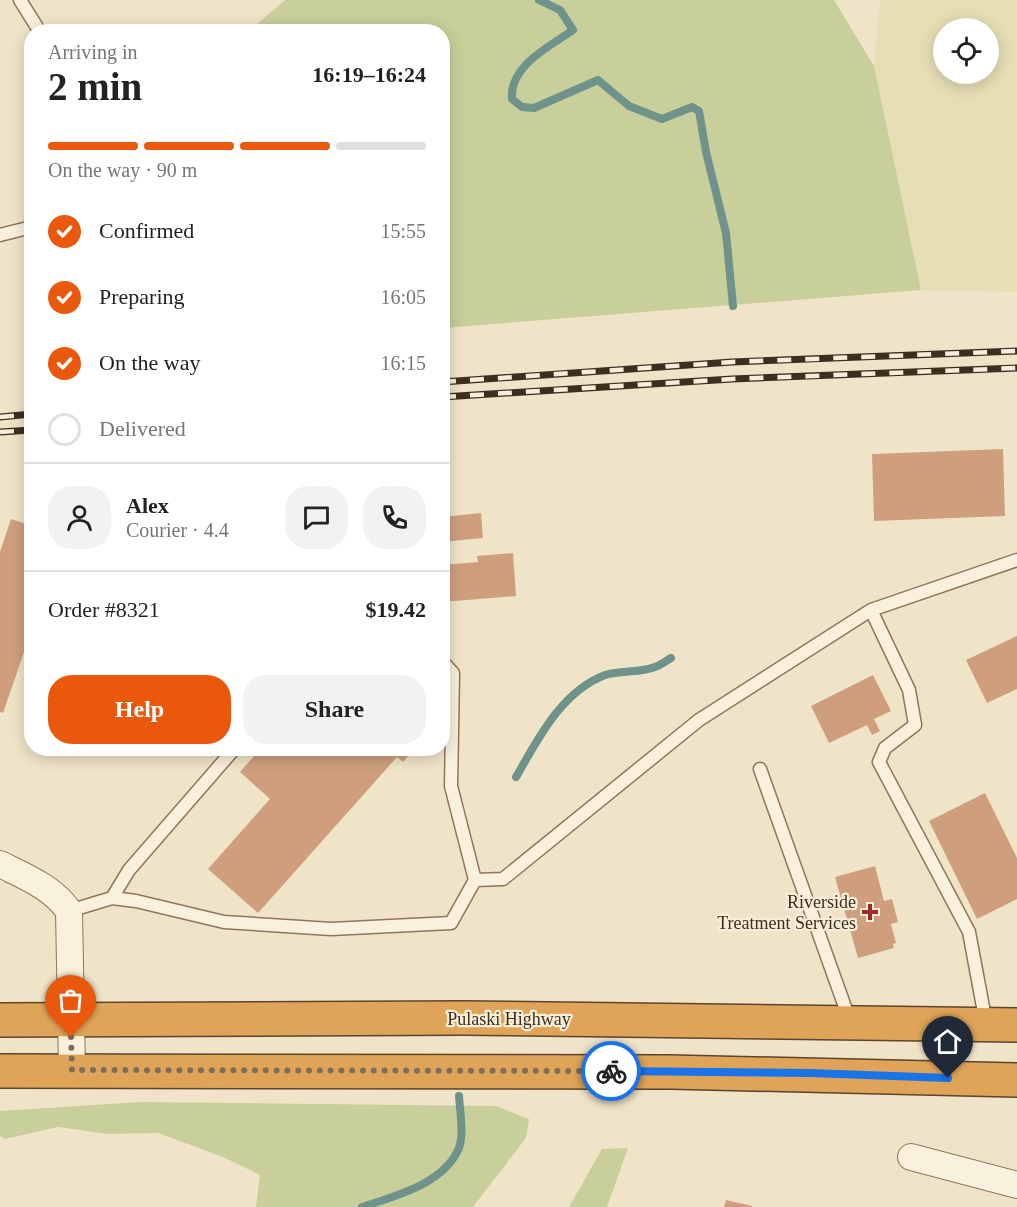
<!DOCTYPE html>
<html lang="en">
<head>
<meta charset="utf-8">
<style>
	body { margin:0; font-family:"Times New Roman",serif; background:#f2f2f2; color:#222; height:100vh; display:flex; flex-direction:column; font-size:22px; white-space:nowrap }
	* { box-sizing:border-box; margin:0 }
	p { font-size:20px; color:#767676 }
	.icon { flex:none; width:33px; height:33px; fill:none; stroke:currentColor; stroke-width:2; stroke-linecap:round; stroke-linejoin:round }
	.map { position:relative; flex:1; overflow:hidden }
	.side { position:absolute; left:24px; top:24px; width:426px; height:732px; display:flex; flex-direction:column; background:#fff; border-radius:24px; box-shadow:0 3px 15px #0003 }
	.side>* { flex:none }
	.fabs { position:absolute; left:933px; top:18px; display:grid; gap:12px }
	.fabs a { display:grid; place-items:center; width:66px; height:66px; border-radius:50%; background:#fff; box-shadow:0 3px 15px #0003; font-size:30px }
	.pin { position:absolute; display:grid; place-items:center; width:51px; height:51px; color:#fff; margin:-62px -26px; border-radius:50% 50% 50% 0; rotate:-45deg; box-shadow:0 0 6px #0007 }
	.pin .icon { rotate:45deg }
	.courier { position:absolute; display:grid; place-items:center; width:60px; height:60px; margin:-30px; border:4px solid #1a73e8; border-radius:50%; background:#fff; color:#222; box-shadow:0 2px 8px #0007 }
	.head em { font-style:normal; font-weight:800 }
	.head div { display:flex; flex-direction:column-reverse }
	.head { display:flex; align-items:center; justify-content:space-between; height:102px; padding:0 24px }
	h1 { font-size:39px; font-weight:800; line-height:45px }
	.bar { display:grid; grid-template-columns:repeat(4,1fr); gap:9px 6px; align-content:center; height:72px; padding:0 24px }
	.bar i { height:8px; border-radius:4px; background:#e0e0e0 }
	.bar .active { background:#ea580c }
	.bar p { grid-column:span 4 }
	.line { display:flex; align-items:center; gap:15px; padding:0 24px; border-top:2px solid #e0e0e0 }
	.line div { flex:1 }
	.round { display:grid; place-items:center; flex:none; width:63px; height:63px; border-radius:24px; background:#f2f2f2 }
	ol { padding:0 24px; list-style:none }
	li { display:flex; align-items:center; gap:18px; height:66px }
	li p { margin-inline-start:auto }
	li .icon { padding:6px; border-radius:50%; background:#ea580c; color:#fff; stroke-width:4 }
	li:last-child { color:#767676 }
	li i { width:33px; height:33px; border:3px solid #e0e0e0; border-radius:50% }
	.button { display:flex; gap:12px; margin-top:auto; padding:12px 24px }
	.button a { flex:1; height:69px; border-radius:24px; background:#ea580c; color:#fff; font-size:24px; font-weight:800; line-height:69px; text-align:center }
	.button a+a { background:#f2f2f2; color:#222 }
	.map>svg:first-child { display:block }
	.farmland { fill:#e6deb5; fill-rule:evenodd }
	.green { fill:#c9cf9b }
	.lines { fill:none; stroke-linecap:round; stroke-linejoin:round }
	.stream { stroke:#6f938a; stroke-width:8 }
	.building { fill:#cf9f7d }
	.lane-casing { stroke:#8d765c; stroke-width:15 }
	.street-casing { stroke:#8d765c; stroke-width:28 }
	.highway-casing { stroke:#5b4430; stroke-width:36 }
	.lane { stroke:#faf1dc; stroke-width:12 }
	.street { stroke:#faf1dc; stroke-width:26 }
	.highway { stroke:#e0a458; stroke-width:33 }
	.rail-casing { stroke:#3d2e20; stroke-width:7 }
	.rail { stroke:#f7eed8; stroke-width:4.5; stroke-dasharray:14; stroke-linecap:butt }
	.done { stroke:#7c6e5b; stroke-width:6; stroke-dasharray:0 10.8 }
	.route { stroke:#1a73e8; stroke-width:8 }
	.poi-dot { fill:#9e2a2b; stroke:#f7eed8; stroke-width:2 }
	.labels { text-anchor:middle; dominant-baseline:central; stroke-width:4.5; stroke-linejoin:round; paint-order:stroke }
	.poi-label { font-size:18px; fill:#3d2e20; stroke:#f7eed8; text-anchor:end }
	.street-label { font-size:18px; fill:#3d2e20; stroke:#f7eed8 }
</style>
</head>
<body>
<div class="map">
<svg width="1017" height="1207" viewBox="0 0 1017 1207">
	<rect width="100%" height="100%" fill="#f0e4c8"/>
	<!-- farmland -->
	<path class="farmland" d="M880,0H1017V292L921,290L874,66ZM944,28H988V74H944Z"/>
	<!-- green -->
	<path class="green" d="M285,0H834L874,66L921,290L443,328L442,32L249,31Z
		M141,1102L496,1106L529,1119L526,1138L473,1207H256L260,1175L223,1157L158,1133L108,1134L58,1127L5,1139L0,1136V1111Z
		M628,1148L607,1207H569L602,1149Z"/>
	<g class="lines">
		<!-- stream -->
		<path class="stream" d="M539,0L560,10L573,30C549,47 509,66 512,99L522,107L534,108L598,80L629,106L662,119L692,107L699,111L706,152L726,233L733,306
			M516,777C538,739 561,692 605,675C621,670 640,673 655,667C661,665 666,661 671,658
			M362,1207C395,1196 444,1184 459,1148C464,1133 460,1112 459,1096"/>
	</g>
	<!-- building -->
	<path class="building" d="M1003,449L1005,516L874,521L872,454Z
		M481,513L483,538L442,542V517Z
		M11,519L32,526V629L3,713L0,712V552Z
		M513,553L516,596L442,602V565L478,562L477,556Z
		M1017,636V689L987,703L966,660Z
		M873,675L891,711L874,719L880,731L872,735L867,725L829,743L811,706Z
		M261,748H415L403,762L397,757L258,913L208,869L270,799L240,772Z
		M985,793L1017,858V899L977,919L929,821Z
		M875,866L884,901L892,899L898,922L891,924L896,943L893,944L894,948L858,958L835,877Z
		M726,1200L752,1206V1207H724Z"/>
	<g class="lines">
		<!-- lane casing -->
		<g class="lane-casing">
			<path id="lane" d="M20,0L40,32
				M0,235L32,227
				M871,610L1017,560
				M760,769L850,1021
				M475,880L503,879L699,720L871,610L909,690L915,725L885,748L879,762L969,932L986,1023
				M112,898L129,870L235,748
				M69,911L112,898L136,901L224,922L331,929L451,923L475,880L451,786L453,673L442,661"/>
		</g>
		<!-- street casing -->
		<g class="street-casing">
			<path id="street" d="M0,864C26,877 52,887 69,911L72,1070
				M911,1157L1017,1185"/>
		</g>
		<!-- highway casing -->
		<g class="highway-casing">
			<path id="highway" d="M0,1020L462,1018L1017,1025
				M0,1071L670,1072L1017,1080"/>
		</g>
		<!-- lane -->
		<use href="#lane" class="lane"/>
		<!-- street -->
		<use href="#street" class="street"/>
		<!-- highway -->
		<use href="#highway" class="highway"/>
		<!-- rail casing -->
		<g class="rail-casing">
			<path id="rail" d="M442,382L732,362L1017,351
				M442,397L732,379L1017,368
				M0,417L32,414
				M0,432L32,430"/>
		</g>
		<!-- rail -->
		<use href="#rail" class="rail"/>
	</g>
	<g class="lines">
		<!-- done -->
		<path class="done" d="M71,1037L72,1070L611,1071"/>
		<!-- route -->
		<path class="route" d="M611,1071L810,1073L948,1078"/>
	</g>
	<!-- markers -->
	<path class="poi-dot" d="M867 903h6v6h6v6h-6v6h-6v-6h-6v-6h6z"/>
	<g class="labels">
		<!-- poi labels -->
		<g class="poi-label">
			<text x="856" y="902">Riverside<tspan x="856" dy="21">Treatment Services</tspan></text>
		</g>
		<!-- street labels -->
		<g class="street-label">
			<text x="509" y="1019">Pulaski Highway</text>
		</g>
	</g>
</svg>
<div class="fabs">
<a><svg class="icon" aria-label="locate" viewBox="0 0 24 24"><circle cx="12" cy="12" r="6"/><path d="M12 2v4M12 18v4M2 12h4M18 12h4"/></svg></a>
</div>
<div class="pin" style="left:71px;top:1037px;background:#ea580c"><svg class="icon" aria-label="bag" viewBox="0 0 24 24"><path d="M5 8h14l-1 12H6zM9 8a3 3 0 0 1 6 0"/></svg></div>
<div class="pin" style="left:948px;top:1078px;background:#1f2937"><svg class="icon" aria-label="home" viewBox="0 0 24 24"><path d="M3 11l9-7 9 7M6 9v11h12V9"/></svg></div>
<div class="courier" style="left:611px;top:1071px"><svg class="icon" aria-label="bike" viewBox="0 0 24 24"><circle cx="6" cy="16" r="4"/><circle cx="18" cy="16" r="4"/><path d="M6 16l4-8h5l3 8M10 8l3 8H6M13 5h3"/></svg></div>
<section class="side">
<div class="head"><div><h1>2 min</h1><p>Arriving in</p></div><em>16:19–16:24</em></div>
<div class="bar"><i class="active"></i><i class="active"></i><i class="active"></i><i></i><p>On the way · 90 m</p></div>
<ol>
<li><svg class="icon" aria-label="check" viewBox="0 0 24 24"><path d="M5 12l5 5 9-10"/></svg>Confirmed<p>15:55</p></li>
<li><svg class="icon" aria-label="check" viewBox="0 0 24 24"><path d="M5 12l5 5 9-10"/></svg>Preparing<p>16:05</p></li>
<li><svg class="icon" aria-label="check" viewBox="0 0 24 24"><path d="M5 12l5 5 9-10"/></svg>On the way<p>16:15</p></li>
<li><i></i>Delivered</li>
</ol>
<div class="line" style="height:108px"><a class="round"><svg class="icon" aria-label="person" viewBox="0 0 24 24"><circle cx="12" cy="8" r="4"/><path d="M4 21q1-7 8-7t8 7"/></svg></a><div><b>Alex</b><p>Courier · 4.4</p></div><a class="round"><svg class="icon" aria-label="chat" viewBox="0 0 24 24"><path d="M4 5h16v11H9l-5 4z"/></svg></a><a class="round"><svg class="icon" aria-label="phone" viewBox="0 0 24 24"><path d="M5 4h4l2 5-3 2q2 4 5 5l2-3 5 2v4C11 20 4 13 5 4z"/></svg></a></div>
<div class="line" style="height:78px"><div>Order #8321</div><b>$19.42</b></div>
<div class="button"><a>Help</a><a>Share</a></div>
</section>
</div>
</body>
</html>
